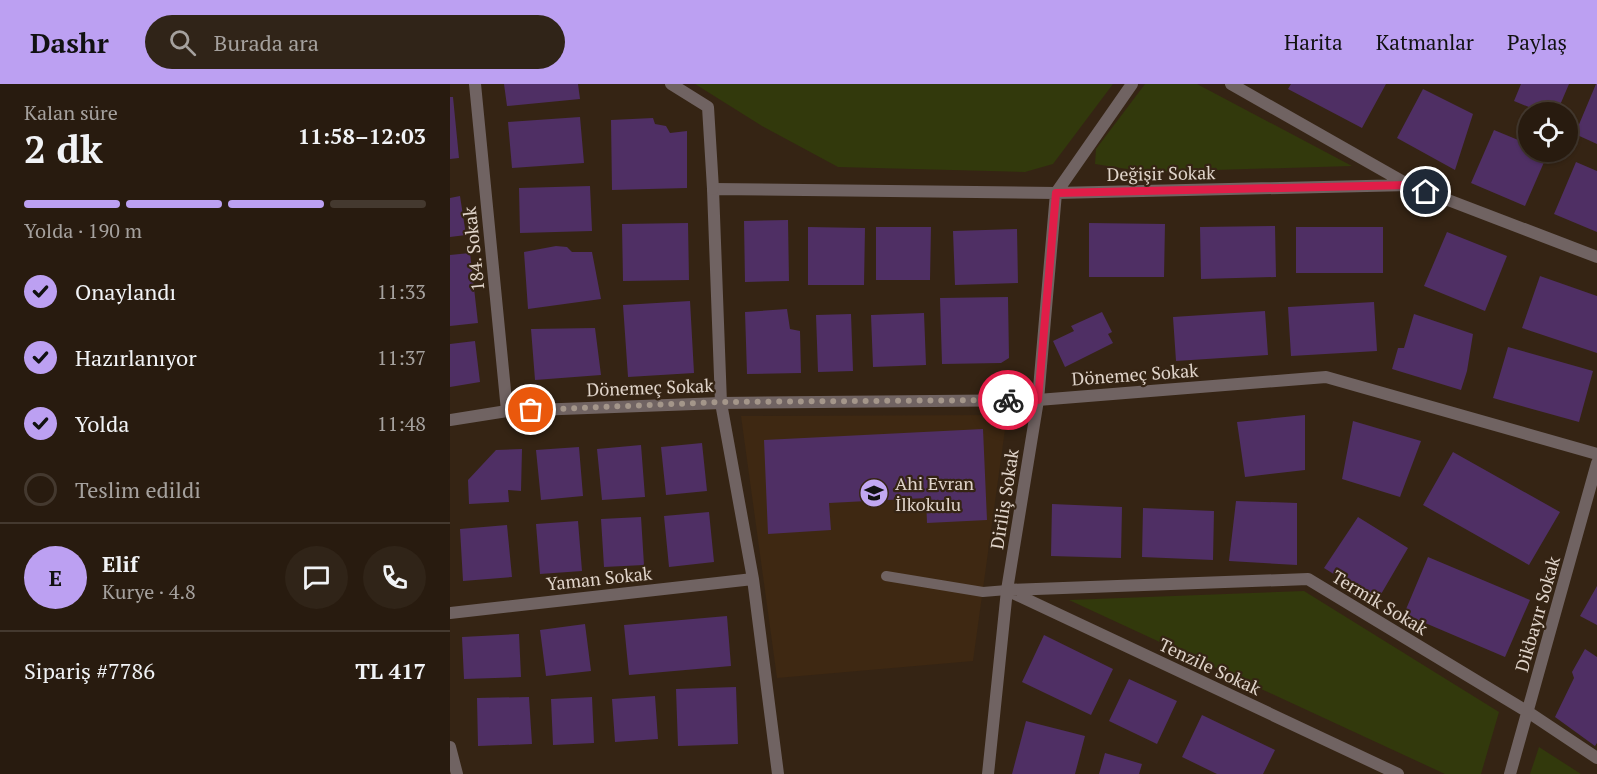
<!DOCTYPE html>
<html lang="tr">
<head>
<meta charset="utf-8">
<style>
	body { margin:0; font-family:"PT Serif",serif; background:#302418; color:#f1f3f6; height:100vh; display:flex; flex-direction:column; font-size:22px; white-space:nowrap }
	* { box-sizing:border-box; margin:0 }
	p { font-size:20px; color:#a5a19e }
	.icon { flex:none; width:33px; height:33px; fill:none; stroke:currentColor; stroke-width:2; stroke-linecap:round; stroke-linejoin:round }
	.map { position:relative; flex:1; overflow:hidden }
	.details { display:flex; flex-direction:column; background:#281b0f; width:450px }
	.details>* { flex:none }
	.controls { position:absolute; left:1068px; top:18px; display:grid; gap:12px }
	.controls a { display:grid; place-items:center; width:60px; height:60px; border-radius:50%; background:#281b0f; box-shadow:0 2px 4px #0004,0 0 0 2px #44392f; font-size:30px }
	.pin { position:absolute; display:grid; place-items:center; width:51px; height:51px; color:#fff; margin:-26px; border:3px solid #fff; border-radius:50%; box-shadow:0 2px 6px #0007 }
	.courier { position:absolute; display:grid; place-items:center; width:60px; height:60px; margin:-30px; border:4px solid #e11d48; border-radius:50%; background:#fff; color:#222; box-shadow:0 2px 8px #0007 }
	.overview em { font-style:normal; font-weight:600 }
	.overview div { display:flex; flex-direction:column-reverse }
	.overview { display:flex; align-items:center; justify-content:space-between; height:102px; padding:0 24px }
	h1 { font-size:39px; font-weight:600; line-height:45px }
	.bar { display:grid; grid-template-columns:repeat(4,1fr); gap:9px 6px; align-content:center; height:72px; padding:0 24px }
	.bar i { height:8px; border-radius:4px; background:#44392f }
	.bar .on { background:#bca0f2 }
	.bar p { grid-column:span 4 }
	.line { display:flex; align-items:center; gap:15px; padding:0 24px; border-top:2px solid #44392f }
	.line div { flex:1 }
	.round { display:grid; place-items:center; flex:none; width:63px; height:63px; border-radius:32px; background:#302418 }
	ol { padding:0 24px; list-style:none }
	li { display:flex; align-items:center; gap:18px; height:66px }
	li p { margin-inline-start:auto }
	li .icon { padding:6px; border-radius:50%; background:#bca0f2; color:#111; stroke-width:4 }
	li:last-child { color:#a5a19e }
	li i { width:33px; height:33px; border:3px solid #44392f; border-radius:50% }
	header { display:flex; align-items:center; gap:36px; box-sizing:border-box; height:84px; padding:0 30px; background:#bca0f2; color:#111 }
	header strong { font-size:28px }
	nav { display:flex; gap:33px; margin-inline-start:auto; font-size:21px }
	.search { width:420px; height:54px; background:#302418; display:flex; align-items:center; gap:15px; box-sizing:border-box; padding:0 21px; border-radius:33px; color:#a5a19e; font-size:22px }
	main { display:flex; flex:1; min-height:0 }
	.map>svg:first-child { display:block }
	.built { fill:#3e2812 }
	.green { fill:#32390c }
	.building { fill:#4f2f64 }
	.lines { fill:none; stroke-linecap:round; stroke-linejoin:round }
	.service { stroke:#706362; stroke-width:10 }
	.minor { stroke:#706362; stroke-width:12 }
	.tertiary { stroke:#706362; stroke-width:12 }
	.done { stroke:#a4968a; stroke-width:6; stroke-dasharray:0 10.8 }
	.route { stroke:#e11d48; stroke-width:8 }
	.labels { text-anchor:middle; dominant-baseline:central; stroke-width:4.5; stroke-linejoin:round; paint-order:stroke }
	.street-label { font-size:18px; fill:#e0d4ca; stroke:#352414 }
	.poi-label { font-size:18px; fill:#e0d4ca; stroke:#352414; text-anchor:start }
</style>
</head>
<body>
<header>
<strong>Dashr</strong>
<div class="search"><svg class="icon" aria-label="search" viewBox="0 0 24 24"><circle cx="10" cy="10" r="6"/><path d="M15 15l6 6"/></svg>Burada ara</div>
<nav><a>Harita</a><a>Katmanlar</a><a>Paylaş</a></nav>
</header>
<main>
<section class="details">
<div class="overview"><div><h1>2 dk</h1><p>Kalan süre</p></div><em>11:58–12:03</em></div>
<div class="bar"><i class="on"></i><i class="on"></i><i class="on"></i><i></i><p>Yolda · 190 m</p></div>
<ol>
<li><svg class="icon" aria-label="check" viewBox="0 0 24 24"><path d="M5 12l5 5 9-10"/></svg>Onaylandı<p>11:33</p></li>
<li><svg class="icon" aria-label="check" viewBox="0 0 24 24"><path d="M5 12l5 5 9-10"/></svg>Hazırlanıyor<p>11:37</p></li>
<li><svg class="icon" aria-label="check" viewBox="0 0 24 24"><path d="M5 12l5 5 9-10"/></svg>Yolda<p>11:48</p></li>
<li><i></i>Teslim edildi</li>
</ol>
<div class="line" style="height:108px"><b class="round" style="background:#bca0f2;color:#111">E</b><div><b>Elif</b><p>Kurye · 4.8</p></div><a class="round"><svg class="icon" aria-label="chat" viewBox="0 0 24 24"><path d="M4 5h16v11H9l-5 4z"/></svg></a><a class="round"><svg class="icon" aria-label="phone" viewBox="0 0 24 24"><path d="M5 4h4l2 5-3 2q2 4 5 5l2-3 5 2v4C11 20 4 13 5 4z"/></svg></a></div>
<div class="line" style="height:78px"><div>Sipariş #7786</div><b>TL 417</b></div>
</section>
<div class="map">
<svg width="1147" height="690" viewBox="0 0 1147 690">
	<rect width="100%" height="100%" fill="#352414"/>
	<!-- built -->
	<path class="built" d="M557,331L523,577L327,594L291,332Z"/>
	<!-- green -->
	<path class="green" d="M245,0H663L603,80L575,88L388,83L312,42Z
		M695,0H747L902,82L696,88L645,80L646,65Z
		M854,507L1049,628L1031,690H995L619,516Z
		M1089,663L1131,690H1080Z"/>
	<!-- building -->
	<path class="building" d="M54,0H128L130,15L57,22Z
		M841,0H936L912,44L838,5Z
		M1071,0H1119L1107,28H1091L1064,17Z
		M1146,0H1147V60L1125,50Z
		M973,5L1023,30L1005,86L947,54Z
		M0,13H3L9,74L0,75Z
		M130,33L134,79L62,84L58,38Z
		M203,34L205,40L216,42L220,49L237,47V104L162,106L161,36Z
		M1044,46L1078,60V68L1098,69L1075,122L1021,99Z
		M1126,78L1147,87V148L1104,130Z
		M140,102L142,147L70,149L69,104Z
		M10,112L16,151L0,153V114Z
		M338,136L339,197L295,198L294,137Z
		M238,139L239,196L173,197L172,140Z
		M639,139L715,140L714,193H639Z
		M825,142L826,193L751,195L750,143Z
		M358,143L415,144L414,201H358Z
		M426,143H481L480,196H426Z
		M846,143H933V189H846Z
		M567,145L568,199L505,201L503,147Z
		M997,148L1057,172L1035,227L974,202Z
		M106,162L117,163L122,168H142L151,215L78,225L74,168Z
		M20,169L28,239L0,242V171Z
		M1090,192L1147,212V269L1072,244Z
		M558,213L559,274L551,279L492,280L490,214Z
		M240,217L244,289L178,293L173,221Z
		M924,218L927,267L841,272L838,223Z
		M337,225L340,245L350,247L351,289L297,290L295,228Z
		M815,227L818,271L726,277L723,233Z
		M652,228L662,248L658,250L663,259L615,283L603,257L624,247L621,242Z
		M474,229L476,281L423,283L421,231Z
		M401,230L403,287L368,288L366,231Z
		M964,230L1023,250L1017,287L1011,306L942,285L948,264H954Z
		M145,244L151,291L85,296L81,245Z
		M25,257L30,298L0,303V260Z
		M1058,263L1143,287L1129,338L1043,314Z
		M855,331V386L795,393L787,338Z
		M903,337L971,357L950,413L892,395Z
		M533,345L537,436L477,439L476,414L379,419L381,446L318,450L314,356Z
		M252,359L257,407L216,411L211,363Z
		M191,361L195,413L152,416L147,365Z
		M129,363L133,412L91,416L86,366Z
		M72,365L71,407L58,406L59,418L19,420L18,396L46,366Z
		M1003,368L1110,428L1079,481L973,421Z
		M786,417L847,419V481L779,477Z
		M602,420L672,423L671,474L601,472Z
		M693,424L764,427L763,476L692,473Z
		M259,428L264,478L219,483L214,432Z
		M191,433L194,481L154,483L151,435Z
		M908,433L958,464L927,517L874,484Z
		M128,437L132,487L90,490L86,440Z
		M57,441L62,493L13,497L10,445Z
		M978,473L1080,516L1055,573L954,530Z
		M1147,502V541L1130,532Z
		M277,532L281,582L179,591L174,541Z
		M135,540L141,587L96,592L90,546Z
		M69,550L71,593L14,595L12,553Z
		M594,551L663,585L641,631L572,598Z
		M1135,565L1147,573V659L1145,662L1105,633L1124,594L1122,588Z
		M679,595L727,617L707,660L659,637Z
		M286,603L288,660L228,662L226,605Z
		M205,612L208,655L165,658L162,615Z
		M79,613L82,660L28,662L27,614Z
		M142,613L144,659L103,661L101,615Z
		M752,631L825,666L813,690H767L732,673Z
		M576,637L635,652L625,690H562Z
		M655,669L692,680L689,690H649Z"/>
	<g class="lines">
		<!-- service -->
		<path class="service" d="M436,492L533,508L557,506"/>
		<!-- minor -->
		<path class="minor" d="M25,0L57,327
			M781,0L957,100
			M557,506L858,495L1078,628L1147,674
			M561,508L948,690
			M0,529L303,495
			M0,663L7,690
			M328,690L303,495L271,319L263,105L606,109L959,101L1147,173
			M538,690L557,506L588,316L606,109L682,0
			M1060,690L1147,379"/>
		<!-- tertiary -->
		<path class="tertiary" d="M221,0L258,23L263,105
			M0,336L57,327L271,319L588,316L876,293L1147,370"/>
	</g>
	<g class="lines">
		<!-- done -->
		<path class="done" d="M81,326L271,318L558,316"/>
		<!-- route -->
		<path class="route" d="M558,316H588L606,109L959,101L976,108"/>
	</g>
	<!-- icons -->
	<defs>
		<g id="school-disc" transform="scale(1.5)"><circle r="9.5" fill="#c2a8f2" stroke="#352414"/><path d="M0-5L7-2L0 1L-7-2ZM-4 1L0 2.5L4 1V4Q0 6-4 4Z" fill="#111"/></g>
	</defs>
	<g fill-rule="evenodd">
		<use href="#school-disc" x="424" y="409"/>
	</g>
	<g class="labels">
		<!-- street labels -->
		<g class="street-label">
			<text transform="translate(711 89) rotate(-1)">Değişir Sokak</text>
			<text transform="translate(23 165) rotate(-96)">184. Sokak</text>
			<text transform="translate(685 290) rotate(-4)">Dönemeç Sokak</text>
			<text transform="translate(200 303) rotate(-2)">Dönemeç Sokak</text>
			<text transform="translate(554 415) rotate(-81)">Diriliş Sokak</text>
			<text transform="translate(149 494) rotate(-6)">Yaman Sokak</text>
			<text transform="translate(930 518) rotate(31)">Termik Sokak</text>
			<text transform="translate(1087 530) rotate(-74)">Dikbayır Sokak</text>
			<text transform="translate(760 582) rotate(25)">Tenzile Sokak</text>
		</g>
		<!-- poi labels -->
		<g class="poi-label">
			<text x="445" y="399">Ahi Evran<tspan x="445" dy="21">İlkokulu</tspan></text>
		</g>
	</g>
</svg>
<div class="controls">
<a><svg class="icon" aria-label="locate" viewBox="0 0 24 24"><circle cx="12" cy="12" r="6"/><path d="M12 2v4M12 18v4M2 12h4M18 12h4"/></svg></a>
</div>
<div class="pin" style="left:81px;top:326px;background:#ea580c"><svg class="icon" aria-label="bag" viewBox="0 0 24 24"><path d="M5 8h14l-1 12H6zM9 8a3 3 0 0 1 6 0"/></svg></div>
<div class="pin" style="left:976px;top:108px;background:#1f2937"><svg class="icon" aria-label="home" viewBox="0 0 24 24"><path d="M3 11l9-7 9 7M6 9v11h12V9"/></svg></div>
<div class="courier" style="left:558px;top:316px"><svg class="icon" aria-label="bike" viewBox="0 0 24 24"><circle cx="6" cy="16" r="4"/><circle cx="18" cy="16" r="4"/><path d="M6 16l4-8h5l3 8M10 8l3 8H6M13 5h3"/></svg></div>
</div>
</main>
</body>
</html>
